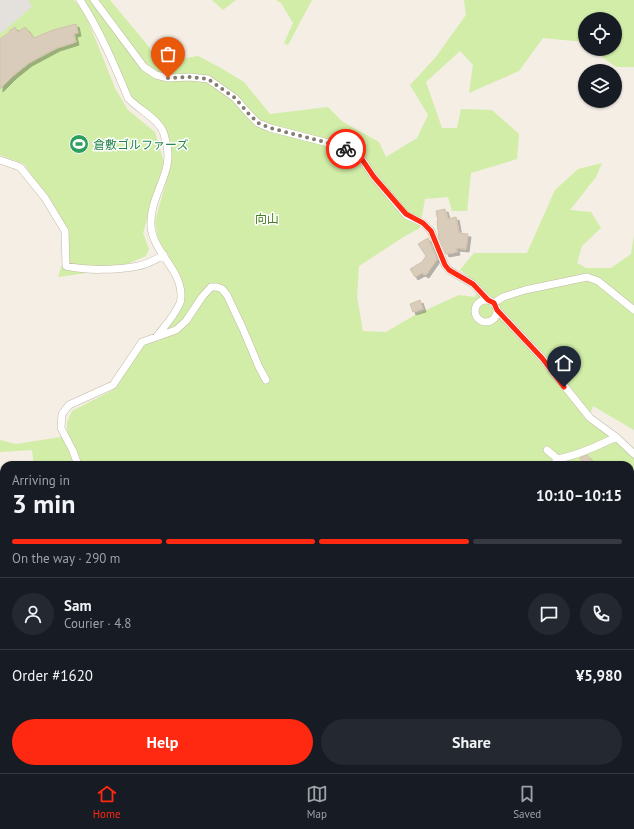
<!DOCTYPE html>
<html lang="en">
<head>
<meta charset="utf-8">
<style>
	body { margin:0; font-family:"PT Sans","Noto Sans JP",sans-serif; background:#242831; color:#f1f3f6; height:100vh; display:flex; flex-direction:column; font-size:15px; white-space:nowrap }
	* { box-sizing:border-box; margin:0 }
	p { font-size:13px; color:#9ea1a6 }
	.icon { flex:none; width:22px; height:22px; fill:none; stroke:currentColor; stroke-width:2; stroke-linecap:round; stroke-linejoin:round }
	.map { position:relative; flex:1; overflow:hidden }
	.details { position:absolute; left:0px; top:461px; width:634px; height:312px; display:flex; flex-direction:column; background:#171b24; border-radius:12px 12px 0 0; box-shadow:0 1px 3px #0004 }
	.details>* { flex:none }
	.buttons { position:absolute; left:578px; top:12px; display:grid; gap:8px }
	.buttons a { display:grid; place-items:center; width:44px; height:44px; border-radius:50%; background:#171b24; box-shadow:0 1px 3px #0004; font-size:20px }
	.pin { position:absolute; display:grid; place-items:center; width:34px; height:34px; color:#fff; margin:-41px -17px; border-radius:50% 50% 50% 0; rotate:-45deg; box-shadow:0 0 4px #0007 }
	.pin .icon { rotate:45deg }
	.courier { position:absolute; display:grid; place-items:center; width:40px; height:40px; margin:-20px; border:3px solid #ff2810; border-radius:50%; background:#fff; color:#222; box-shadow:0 1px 5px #0007 }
	.head em { font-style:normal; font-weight:700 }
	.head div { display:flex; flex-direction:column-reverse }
	.head { display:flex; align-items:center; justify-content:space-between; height:68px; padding:0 12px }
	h1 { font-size:26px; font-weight:700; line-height:30px }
	.bar { display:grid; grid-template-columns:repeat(4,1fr); gap:6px 4px; align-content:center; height:48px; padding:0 12px }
	.bar i { height:5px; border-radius:3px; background:#363941 }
	.bar .on { background:#ff2810 }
	.bar p { grid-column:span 4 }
	.line { display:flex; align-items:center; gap:10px; padding:0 12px; border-top:1px solid #363941 }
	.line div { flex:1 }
	.round { display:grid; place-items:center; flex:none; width:42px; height:42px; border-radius:21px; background:#242831 }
	.primary-button { display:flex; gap:8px; margin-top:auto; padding:8px 12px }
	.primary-button a { flex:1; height:46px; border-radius:24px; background:#ff2810; color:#fff; font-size:16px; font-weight:700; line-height:46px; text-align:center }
	.primary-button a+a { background:#242831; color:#f1f3f6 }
	.tab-bar { display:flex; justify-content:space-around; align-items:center; height:56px; border-top:1px solid #363941; background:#171b24; font-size:11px; color:#9ea1a6 }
	.tab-bar a { display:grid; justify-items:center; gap:2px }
	.tab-bar .on { color:#ff2810 }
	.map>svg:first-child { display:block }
	.green { fill:#d1eda7 }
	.parking { fill:#e4e1dd }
	.building { fill:#daccbb; stroke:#d2c1aa; filter:url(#shadow) }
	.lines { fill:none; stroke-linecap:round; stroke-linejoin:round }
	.street-casing { stroke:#c3b9a8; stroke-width:8 }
	.street { stroke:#fff; stroke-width:7 }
	.done { stroke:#847c71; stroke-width:4; stroke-dasharray:0 7.2 }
	.route { stroke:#ff2810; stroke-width:5 }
	.labels { text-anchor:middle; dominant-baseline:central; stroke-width:3; stroke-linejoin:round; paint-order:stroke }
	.leisure-label { font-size:12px; fill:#27864d; stroke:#fff; text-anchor:start }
	.park-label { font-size:12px; fill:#487f20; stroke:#fff }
</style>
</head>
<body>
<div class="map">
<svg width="634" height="773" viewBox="0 0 634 773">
	<defs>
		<filter id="shadow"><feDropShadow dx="3" dy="3" stdDeviation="0" flood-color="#0004"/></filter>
	</defs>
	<rect width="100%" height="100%" fill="#f4eee4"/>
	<!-- green -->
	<path class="green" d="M0,0H74L85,13L115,88L128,110L155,132L164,162L143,233L149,249L146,256L115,269L58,277L68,246V231L24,164L0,155Z
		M82,0H110L149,47L156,63L198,56L221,68L244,82L270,114L328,107L343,122L379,142L386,157L417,138L428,115L410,85L435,58L466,15L464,0H634V67H616L602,57L603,49H615V19H585V42L543,38L519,71L469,93L473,65L460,51L426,82L442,128H457L461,109L492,110L519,134L517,159L471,173L467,211H452L448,197L425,199L420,228L405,236L359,266L357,297L363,331L386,332L415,315L459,295L475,297L478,283L460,270L474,253H527L555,190L578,169L602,163L596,177L570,210L591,212L601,228L582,246L577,263L586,268H611L631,254L634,235V430L593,406L590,415L634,448V773H584V769H630V465H100L90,462L68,463L70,465H34L32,450L0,452V440L16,444L67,436V422L72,411L113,390L143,345L160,340L183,290L180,274L163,251L158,238L155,221L169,172L171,156L170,145L167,134L136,104L128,93Z
		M212,0H236L223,10Z
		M276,0H312L288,45L284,43L293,23L281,3Z
		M0,626H4V652L0,651Z
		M4,732V769H49V773H0V735Z
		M272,769H451L450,773H274Z
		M465,769H547L545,773H478Z"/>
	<!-- parking -->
	<path class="parking" d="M0,0H29L32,7L0,34Z"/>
	<!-- building -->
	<path class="building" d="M76,24L78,33L74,34L76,42L57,48L29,63L14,75L0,89V39L10,32L9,31L15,27L18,32L25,27L34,38L53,30Z
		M445,209L448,219L456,217L459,233L468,234L466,249L456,248L457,252L446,254L439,238L437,221H438L436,211Z
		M428,238L437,259L426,275L422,273L415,277L410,269L422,262L426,256L418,244Z
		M420,300L423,309L413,312L410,304Z
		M587,455L595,465H585L580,458Z"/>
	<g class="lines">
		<!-- street casing -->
		<g class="street-casing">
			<path id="street" d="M80,0C100,31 114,64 128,98C137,108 150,114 158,124C162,128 164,133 165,138C177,172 149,193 151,226C153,252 180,268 181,294C181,297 181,301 180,303C175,315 165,326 157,336
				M94,0L144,67L156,75L168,78L190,77L208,79L235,98L248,113L258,123L270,128L340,146L359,155L374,177L406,215L423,223L431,231L445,265L449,270L473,284L488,300
				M0,160L20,167L45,198L65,231L66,266C87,271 117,270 138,266C147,265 156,259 164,255
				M475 311a11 11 0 1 1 22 0a11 11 0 1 1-22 0Z
				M494,303L503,297L525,290L587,277L598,281L634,310
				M497,310L542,358L590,418L616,437L634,454
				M547,450L565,465
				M78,465L73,451L61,428L62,414L69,405L113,385L142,342L176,330L186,321L202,297L211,287H217L222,289L227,295L243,329L259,367L266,380
				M553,465L558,459C578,455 598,446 616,437
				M630,517L633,520L630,524
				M630,536L634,546
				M0,556L4,557
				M630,738H634
				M114,769L115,773
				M269,769L270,773
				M164,773L180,769
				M580,773V769"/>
		</g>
		<!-- street -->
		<use href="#street" class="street"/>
	</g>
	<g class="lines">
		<!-- done -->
		<path class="done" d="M168,78L190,77L208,79L235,98L248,113L258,123L270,128L340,146L346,149"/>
		<!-- route -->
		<path class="route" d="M346,149L359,155L374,177L406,214L423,223L431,231L445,265L449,270L473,284L488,300L494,303L497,310L542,358L564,387"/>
	</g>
	<!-- icons -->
	<defs>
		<g id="stadium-disc" transform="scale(1)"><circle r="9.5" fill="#2e9e5b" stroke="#fff"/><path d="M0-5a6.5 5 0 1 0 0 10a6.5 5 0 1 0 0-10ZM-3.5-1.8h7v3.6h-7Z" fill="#fff"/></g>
	</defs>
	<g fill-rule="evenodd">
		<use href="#stadium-disc" x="79" y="144"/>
	</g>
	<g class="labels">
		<!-- leisure labels -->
		<g class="leisure-label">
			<text x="93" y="144">倉敷ゴルファーズ</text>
		</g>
		<!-- park labels -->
		<g class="park-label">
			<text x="267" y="218">向山</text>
		</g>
	</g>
</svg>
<div class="buttons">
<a><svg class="icon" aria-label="locate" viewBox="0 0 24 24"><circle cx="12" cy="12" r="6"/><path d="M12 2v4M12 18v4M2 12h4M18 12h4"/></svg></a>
<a><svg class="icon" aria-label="layers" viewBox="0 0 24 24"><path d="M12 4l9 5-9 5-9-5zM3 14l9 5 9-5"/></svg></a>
</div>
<div class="pin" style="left:168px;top:78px;background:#ea580c"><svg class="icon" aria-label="bag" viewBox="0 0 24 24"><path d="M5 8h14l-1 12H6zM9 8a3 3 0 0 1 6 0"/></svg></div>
<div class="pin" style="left:564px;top:387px;background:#1f2937"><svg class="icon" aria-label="home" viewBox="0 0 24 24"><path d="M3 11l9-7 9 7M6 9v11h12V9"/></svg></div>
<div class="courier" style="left:346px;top:149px"><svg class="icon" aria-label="bike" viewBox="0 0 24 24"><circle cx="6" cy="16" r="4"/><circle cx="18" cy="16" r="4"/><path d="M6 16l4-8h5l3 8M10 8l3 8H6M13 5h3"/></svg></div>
<section class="details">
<div class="head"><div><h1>3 min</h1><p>Arriving in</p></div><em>10:10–10:15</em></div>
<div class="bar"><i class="on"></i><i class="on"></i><i class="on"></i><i></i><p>On the way · 290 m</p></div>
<div class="line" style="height:72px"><a class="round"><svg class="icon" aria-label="person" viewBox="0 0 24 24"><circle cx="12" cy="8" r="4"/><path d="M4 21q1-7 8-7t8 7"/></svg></a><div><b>Sam</b><p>Courier · 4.8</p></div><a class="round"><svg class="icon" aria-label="chat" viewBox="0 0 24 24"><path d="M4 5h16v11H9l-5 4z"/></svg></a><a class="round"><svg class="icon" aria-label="phone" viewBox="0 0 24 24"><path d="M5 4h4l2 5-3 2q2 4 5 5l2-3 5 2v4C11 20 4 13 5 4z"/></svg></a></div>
<div class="line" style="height:52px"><div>Order #1620</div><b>¥5,980</b></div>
<div class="primary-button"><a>Help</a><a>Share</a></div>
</section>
</div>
<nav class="tab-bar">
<a class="on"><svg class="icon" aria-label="home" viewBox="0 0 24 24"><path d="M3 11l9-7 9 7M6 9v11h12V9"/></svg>Home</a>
<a><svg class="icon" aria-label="map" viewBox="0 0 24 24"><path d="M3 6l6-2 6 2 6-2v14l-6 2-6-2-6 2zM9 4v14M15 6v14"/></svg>Map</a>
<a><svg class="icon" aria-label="saved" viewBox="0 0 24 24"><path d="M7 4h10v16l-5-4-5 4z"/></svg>Saved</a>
</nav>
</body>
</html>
